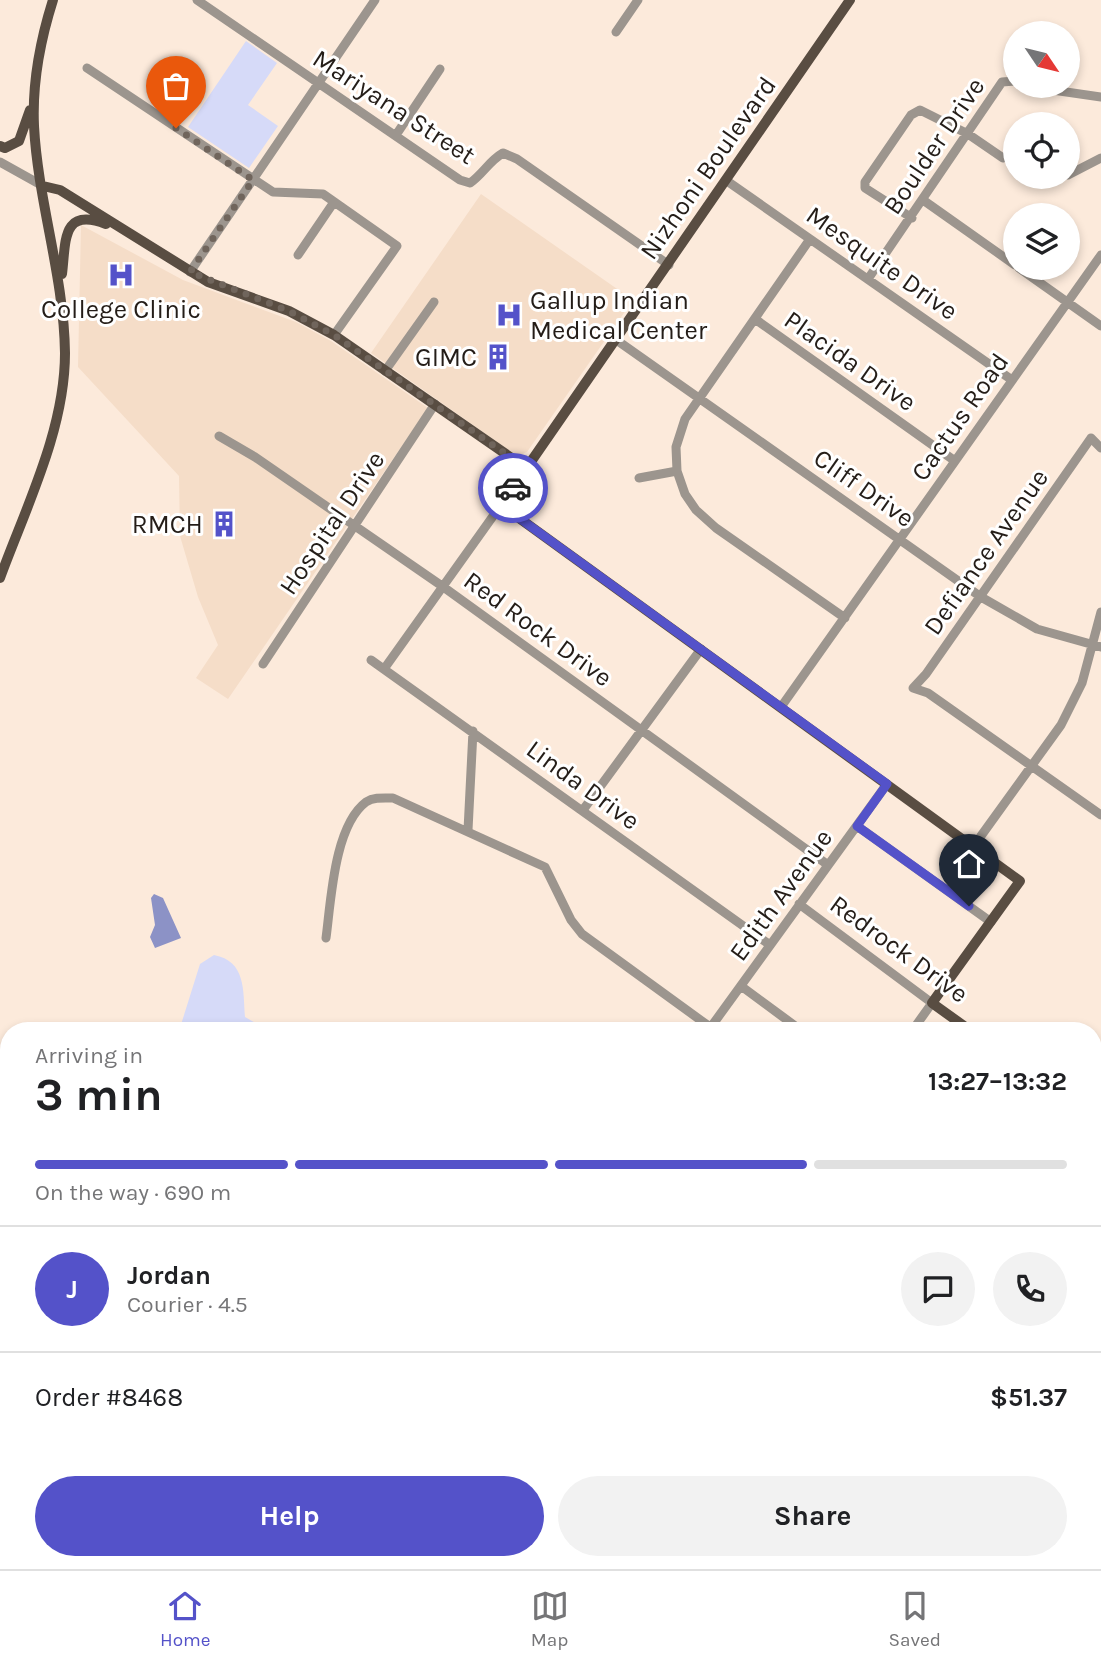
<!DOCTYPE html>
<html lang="en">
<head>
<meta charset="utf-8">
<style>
	body { margin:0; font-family:Karla,sans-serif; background:#f2f2f2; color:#202124; height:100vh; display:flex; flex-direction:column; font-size:26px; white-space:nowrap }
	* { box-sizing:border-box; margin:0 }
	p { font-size:23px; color:#757577 }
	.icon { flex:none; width:38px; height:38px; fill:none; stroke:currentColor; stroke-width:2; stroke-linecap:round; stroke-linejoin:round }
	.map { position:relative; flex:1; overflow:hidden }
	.side { position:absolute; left:0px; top:1022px; width:1102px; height:548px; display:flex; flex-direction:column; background:#fff; border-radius:28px 28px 0 0; box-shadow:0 4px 10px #0003 }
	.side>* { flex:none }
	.needle { width:46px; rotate:125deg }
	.tools { position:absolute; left:1003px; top:21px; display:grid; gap:14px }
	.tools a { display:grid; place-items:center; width:77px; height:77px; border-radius:50%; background:#fff; box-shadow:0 4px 10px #0003; font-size:35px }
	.pin { position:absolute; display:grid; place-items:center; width:60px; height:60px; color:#fff; margin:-72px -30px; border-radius:50% 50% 50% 0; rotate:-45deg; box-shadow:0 0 7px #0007 }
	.pin .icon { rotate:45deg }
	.courier { position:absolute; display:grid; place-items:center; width:70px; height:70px; margin:-35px; border:5px solid #5452c9; border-radius:50%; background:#fff; color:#222; box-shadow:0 2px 9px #0007 }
	.summary em { font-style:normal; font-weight:700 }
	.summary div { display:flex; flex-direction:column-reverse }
	.summary { display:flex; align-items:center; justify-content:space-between; height:119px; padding:0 35px }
	h1 { font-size:46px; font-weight:700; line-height:52px }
	.bar { display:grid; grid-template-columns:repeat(4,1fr); gap:10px 7px; align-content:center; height:84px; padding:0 35px }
	.bar i { height:9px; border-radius:5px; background:#e0e0e0 }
	.bar .selected { background:#5452c9 }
	.bar p { grid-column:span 4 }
	.line { display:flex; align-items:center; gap:18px; padding:0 35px; border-top:2px solid #e0e0e0 }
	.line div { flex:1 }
	.round { display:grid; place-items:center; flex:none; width:74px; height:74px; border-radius:37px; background:#f2f2f2 }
	.primary-button { display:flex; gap:14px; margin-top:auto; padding:14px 35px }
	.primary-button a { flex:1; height:80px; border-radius:42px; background:#5452c9; color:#fff; font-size:28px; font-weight:700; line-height:80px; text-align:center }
	.primary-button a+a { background:#f2f2f2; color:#202124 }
	.dock { display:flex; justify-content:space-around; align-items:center; height:98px; border-top:2px solid #e0e0e0; background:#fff; font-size:19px; color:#757577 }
	.dock a { display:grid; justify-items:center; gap:4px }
	.dock .selected { color:#5452c9 }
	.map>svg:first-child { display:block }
	.built { fill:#f5ddc8 }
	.green { fill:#d6daf8 }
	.water { fill:#8c92c6 }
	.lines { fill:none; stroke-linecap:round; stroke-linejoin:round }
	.minor { stroke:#9c958e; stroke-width:9 }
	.major { stroke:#594d42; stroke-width:10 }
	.done { stroke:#70655c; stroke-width:7; stroke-dasharray:0 12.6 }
	.route { stroke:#5452c9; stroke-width:9 }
	.labels { text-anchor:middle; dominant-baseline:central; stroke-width:6; stroke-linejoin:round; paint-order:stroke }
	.street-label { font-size:26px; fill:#241d18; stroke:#fff }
	.poi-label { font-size:26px; fill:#241d18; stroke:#fff; text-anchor:end }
</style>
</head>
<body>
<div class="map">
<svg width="1101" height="1569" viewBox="0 0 1101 1569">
	<rect width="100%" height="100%" fill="#fceadb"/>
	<!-- built -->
	<path class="built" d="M481,194L633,300L527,452L517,456L371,353Z
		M81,225L183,280L296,322L331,341L428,408L228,699L196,678L218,645L198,597L180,536L179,476L78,367Z
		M1101,1282V1366L1094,1360V1292Z"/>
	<!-- green -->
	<path class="green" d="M246,41L277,63L248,105L278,126L249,168L188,127Z
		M214,955C246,961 243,990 245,1017L270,1031H179L200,964Z
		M9,1244V1561H464L466,1569H0V1248Z
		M514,1561H561L562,1569H513Z"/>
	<!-- water -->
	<path class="water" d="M154,894L163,898L181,938L155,948L150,937L155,925L151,898Z"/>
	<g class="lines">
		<!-- minor -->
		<path class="minor" d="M197,0L460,180L470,183C483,174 489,161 503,153L517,159L669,265
			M616,32L638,0
			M87,68L273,192L323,194L397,246L334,335
			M1025,86L1101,97
			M396,135L440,69
			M0,162L43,186
			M1068,175L1101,158
			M727,181L1012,380
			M923,200L1015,265
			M912,218L865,188V182L911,115L920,110L968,134L1003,158
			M810,239L685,419L676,447L677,471L685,494L696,510L716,528L845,618
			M298,255L334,202
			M1019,268L1101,326
			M190,272L375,0
			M868,279L1002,82L1015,81
			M755,319L955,461
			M615,339L981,597L1037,629L1101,647
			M385,371L434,302
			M219,436L255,457L442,586L828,865
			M1101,448L1091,438L926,674L913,688L928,693L1101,815
			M639,478L677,471
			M371,660L770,945
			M263,664L435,404
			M384,669L501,505
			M781,707L1101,255
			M583,810L701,649
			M857,826L991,922
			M468,830L473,731
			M973,847L1061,725L1082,683L1101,612
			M799,904L932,1003L912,1031
			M326,938C331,901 334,826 366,802C374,797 383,798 393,798L545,867L571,920L582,934L710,1027
			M741,986L802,1031
			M708,1031L887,784
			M1094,1242L1101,1247
			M1094,1278L1101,1268
			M1094,1425L1101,1430
			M645,1569L649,1561
			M724,1569L727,1561"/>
		<!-- major -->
		<path class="major" d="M850,0L501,505L1020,881L932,1003L971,1031
			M0,146L5,148L19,141L30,110
			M43,186L60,190L208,282L289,311L334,335L526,468
			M62,274C66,240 62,207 106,224
			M0,578C26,507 65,430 65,353C64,276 38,202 34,126C32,82 40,41 53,0
			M1094,1119L1101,1124"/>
	</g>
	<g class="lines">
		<!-- done -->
		<path class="done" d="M176,128L253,180L190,272L289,311L334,335L526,468L513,488"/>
		<!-- route -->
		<path class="route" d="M513,488L501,505L887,784L857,826L969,906"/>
	</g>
	<!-- icons -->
	<defs>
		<g id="hospital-bare" transform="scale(2.1)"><path d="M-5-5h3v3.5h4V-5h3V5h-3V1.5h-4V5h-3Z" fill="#5452c9" stroke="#fff" stroke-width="2.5" paint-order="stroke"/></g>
		<g id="building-bare" transform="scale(2.1)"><path d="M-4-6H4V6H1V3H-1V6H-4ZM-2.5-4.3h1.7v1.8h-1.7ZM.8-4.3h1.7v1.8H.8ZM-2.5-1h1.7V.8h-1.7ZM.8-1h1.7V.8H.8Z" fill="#5452c9" stroke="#fff" stroke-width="2.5" paint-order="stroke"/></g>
	</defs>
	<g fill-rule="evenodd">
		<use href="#hospital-bare" x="121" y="275"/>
		<use href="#hospital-bare" x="509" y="315"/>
		<use href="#building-bare" x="498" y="357"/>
		<use href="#building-bare" x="224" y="524"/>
	</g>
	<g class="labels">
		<!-- street labels -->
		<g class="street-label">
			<text transform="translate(394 107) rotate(33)">Mariyana Street</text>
			<text transform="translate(934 146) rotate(-56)">Boulder Drive</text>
			<text transform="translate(708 168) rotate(-55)">Nizhoni Boulevard</text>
			<text transform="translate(882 263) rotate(35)">Mesquite Drive</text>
			<text transform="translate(850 361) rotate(35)">Placida Drive</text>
			<text transform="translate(960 417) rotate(-55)">Cactus Road</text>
			<text transform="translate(864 488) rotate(35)">Cliff Drive</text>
			<text transform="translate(332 523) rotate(-56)">Hospital Drive</text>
			<text transform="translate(986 552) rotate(-55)">Defiance Avenue</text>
			<text transform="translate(538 629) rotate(36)">Red Rock Drive</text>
			<text transform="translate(583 785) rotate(36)">Linda Drive</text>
			<text transform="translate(781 895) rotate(-54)">Edith Avenue</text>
			<text transform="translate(899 949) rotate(36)">Redrock Drive</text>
		</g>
		<!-- poi labels -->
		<g class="poi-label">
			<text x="530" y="300" text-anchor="start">Gallup Indian<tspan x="530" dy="30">Medical Center</tspan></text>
			<text x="121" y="309" text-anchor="middle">College Clinic</text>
			<text x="477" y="357">GIMC</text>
			<text x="203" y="524">RMCH</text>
		</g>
	</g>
</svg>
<div class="tools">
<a><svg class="needle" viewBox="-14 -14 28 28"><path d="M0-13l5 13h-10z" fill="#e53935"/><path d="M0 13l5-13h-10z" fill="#757577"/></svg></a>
<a><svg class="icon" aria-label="locate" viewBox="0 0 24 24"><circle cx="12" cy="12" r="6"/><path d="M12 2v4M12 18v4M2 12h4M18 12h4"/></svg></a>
<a><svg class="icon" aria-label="layers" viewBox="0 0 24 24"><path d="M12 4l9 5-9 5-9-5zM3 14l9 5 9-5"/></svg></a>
</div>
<div class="pin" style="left:176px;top:128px;background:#ea580c"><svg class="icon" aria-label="bag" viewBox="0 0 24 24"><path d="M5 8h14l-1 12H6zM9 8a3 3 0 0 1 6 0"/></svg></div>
<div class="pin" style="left:969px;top:906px;background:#1f2937"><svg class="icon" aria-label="home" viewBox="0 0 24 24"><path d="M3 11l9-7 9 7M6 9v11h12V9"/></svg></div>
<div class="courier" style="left:513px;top:488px"><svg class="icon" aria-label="car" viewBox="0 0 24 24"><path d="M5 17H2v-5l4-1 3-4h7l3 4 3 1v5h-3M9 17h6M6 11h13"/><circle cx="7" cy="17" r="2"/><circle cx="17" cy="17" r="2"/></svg></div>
<section class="side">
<div class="summary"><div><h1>3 min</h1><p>Arriving in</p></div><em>13:27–13:32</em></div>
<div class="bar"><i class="selected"></i><i class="selected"></i><i class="selected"></i><i></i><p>On the way · 690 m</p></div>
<div class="line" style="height:126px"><b class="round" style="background:#5452c9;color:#fff">J</b><div><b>Jordan</b><p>Courier · 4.5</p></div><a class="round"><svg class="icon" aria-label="chat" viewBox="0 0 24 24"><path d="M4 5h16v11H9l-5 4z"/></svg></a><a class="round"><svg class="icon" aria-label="phone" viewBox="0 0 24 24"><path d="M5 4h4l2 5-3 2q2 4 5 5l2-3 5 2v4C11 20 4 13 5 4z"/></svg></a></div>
<div class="line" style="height:91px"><div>Order #8468</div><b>$51.37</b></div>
<div class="primary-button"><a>Help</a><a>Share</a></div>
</section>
</div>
<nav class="dock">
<a class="selected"><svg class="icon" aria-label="home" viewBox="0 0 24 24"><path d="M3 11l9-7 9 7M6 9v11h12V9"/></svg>Home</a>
<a><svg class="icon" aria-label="map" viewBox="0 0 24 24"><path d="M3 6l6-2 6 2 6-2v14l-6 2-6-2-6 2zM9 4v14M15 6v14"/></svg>Map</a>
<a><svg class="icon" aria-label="saved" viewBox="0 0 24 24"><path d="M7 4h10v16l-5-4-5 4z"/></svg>Saved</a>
</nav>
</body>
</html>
